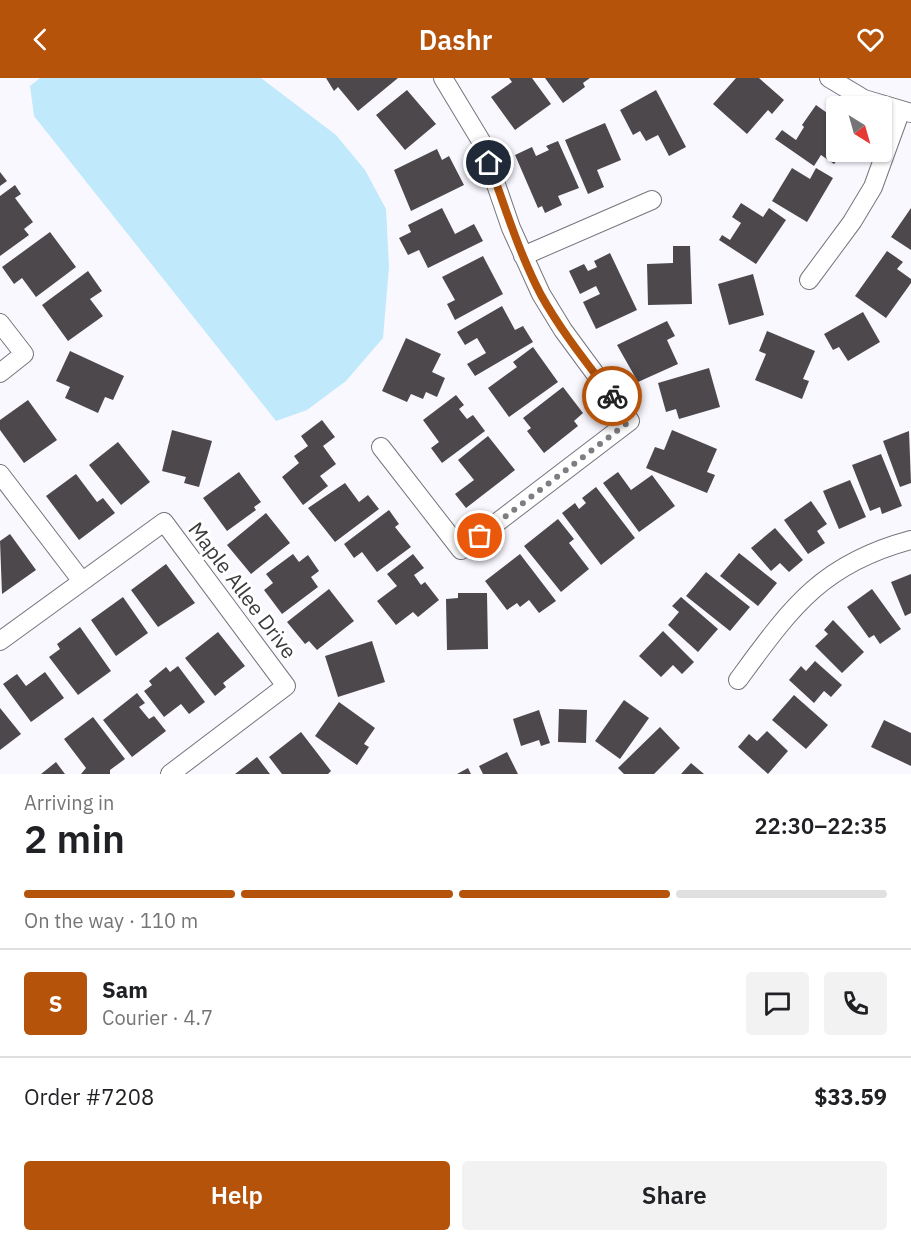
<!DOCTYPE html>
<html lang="en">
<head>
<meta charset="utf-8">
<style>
	body { margin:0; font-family:"IBM Plex Sans",sans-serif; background:#f2f2f2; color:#202124; height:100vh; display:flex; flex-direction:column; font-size:22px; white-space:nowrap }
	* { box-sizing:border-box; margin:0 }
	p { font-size:20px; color:#757577 }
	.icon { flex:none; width:33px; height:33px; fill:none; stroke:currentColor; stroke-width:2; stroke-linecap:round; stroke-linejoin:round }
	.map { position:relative; height:696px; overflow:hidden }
	.details { display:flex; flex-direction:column; background:#fff; flex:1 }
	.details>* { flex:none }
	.needle { width:39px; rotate:143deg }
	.tools { position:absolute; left:826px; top:18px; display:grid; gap:12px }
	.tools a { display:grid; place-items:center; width:66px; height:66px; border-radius:6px; background:#fff; box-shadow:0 2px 4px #0004; font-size:30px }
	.pin { position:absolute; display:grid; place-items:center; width:51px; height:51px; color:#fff; margin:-26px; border:3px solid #fff; border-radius:50%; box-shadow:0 2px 6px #0007 }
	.courier { position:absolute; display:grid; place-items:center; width:60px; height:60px; margin:-30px; border:4px solid #b45309; border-radius:50%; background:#fff; color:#222; box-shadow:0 2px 8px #0007 }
	.overview em { font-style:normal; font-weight:600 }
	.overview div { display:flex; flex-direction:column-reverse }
	.overview { display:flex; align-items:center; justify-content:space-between; height:102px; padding:0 24px }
	h1 { font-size:39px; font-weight:600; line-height:45px }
	.bar { display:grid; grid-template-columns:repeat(4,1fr); gap:9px 6px; align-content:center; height:72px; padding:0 24px }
	.bar i { height:8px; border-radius:4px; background:#e0e0e0 }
	.bar .active { background:#b45309 }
	.bar p { grid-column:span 4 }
	.line { display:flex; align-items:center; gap:15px; padding:0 24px; border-top:2px solid #e0e0e0 }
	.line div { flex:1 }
	.round { display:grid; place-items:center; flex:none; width:63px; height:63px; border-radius:6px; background:#f2f2f2 }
	.action { display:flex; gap:12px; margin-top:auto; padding:12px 24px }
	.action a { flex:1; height:69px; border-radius:6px; background:#b45309; color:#fff; font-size:24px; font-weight:600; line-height:69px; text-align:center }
	.action a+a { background:#f2f2f2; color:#202124 }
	header { display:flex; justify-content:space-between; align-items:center; height:78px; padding:0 24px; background:#b45309; color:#fff; font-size:27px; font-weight:600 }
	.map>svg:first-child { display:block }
	.water { fill:#c0e9fb }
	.building { fill:#4d484c }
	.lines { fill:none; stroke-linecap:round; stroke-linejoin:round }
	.street-casing { stroke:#76757c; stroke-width:20 }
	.street { stroke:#fff; stroke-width:18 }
	.done { stroke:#7e7d82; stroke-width:6; stroke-dasharray:0 10.8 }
	.route { stroke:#b45309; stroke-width:8 }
	.labels { text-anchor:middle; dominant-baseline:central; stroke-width:6; stroke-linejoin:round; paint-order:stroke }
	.street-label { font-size:21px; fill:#3b3b3e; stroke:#fff }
</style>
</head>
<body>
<header><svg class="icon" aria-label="back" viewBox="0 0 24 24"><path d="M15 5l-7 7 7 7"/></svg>Dashr<svg class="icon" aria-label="heart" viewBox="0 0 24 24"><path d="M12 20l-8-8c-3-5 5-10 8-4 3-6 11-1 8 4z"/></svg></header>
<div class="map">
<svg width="911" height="696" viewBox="0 0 911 696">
	<rect width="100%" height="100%" fill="#faf8ff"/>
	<!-- water -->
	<path class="water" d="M40,0H261L336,57L365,92L386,131L389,189L383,260L346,303L307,332L276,343L34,38L30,8Z"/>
	<!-- building -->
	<path class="building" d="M326,0H398L358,33L338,9L334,13Z
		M509,0H532L551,26L515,52L491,19L512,4Z
		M545,0H590L583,5L585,9L563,25Z
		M736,0H759L784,22L772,36L768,32L747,56L713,26Z
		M407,12L436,46L405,72L376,37Z
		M656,12L686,69L669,78L658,57L646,63L640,53L633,57L620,32Z
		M816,27L837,42V74H843L834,86L821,77L814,88L775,61L782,52L796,62L804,49L802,47Z
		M605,45L621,82L597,92L604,109L588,116L565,62Z
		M558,63L579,110L558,118L562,127L545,135L542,128L538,130L515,77L532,69L536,78L549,72L546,68Z
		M437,71L442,82L449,78L464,107L411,133L394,92Z
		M792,90L810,101L816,90L833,100L807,144L772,123Z
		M0,94L7,103L0,108Z
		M15,107L21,116L15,120L33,144L24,151L29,157L0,178V118Z
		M741,125L763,139L769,130L786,142L756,186L719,162L722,157L730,162L741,145L732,139Z
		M442,130L455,156L474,146L483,163L428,190L419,172L408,177L399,160L411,154L408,147Z
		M911,130V172L891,159Z
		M50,154L76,189L36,219L22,200L14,206L2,189Z
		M673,168H690L692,226L648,227L647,186L673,185Z
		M887,173L903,184L897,191L911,201V205L886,240L855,218Z
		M610,175L637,232L596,251L583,224L600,216L596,208L580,216L569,193L584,186L588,193L597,189L594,183Z
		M483,178L503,216L455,242L447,226L455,222L442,199Z
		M88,193L102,213L90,221L103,238L68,263L42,227Z
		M753,196L764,237L729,247L718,206Z
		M502,228L515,252L523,248L533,264L475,298L467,286L486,275L477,260L465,267L457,254Z
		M863,234L880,264L848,283L839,269L833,272L824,256Z
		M667,243L675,258L667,262L678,286L638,304L617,267Z
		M767,253L815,273L803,301L809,303L802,321L755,302L766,276L759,273Z
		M406,260L441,276L432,294L445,300L437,319L426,314L423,321L411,316L407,324L382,313Z
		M533,269L558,304L509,339L488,310L517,289L513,284Z
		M70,273L124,298L113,322L105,319L98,335L65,320L70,309L56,303Z
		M709,290L720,329L679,341L676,331L666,334L658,305Z
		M563,309L583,335L574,343L578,348L544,375L527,353L531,350L523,340Z
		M456,317L464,327L459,331L467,341L473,337L485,353L442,385L431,370L439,364L423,342Z
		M28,322L57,362L24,385L0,352V342Z
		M322,342L335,359L323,368L336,386L320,398L328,408L303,427L282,399L299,385L294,378L308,368L301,358Z
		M172,352L212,363L199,409L184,405L186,399L162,393Z
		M672,352L717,371L707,394L715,397L707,415L646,390L655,369L664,372Z
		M909,353L911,405L900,409L883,363Z
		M488,358L515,392L466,430L455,416L474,402L458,382Z
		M118,364L150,404L121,427L89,387Z
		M881,376L902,428L882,436L880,429L870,433L852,387Z
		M239,394L261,424L254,429L256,432L227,453L203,420Z
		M618,394L631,412L652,397L675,428L639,454L603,405Z
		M76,396L97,424L103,420L115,435L79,462L46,418Z
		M850,402L866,439L839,451L823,413Z
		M345,405L359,424L368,417L379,431L335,464L308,430Z
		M596,409L635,460L601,487L562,435L575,425L579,431L586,425L582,420Z
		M811,423L827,446L817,453L825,465L808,476L784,442Z
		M389,432L399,446L395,449L411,469L377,494L362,474L354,480L344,466Z
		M266,435L290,465L251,496L227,467Z
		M558,441L574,461L569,465L589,491L561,514L524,468Z
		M775,450L803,482L789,494L780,485L771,493L751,470Z
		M10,456L36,492L2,516L0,463Z
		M739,475L777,505L758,528L720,498Z
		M293,476L299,484L308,477L319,493L311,499L318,509L282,536L264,512L273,505L266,496Z
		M413,476L424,490L414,497L421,507L425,504L439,522L418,539L413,534L396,547L377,523L397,508L387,496Z
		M520,476L556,523L539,535L529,522L520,529L517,525L507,532L485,503Z
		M166,486L195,525L158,549L131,512Z
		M706,494L750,529L730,553L686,518Z
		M911,496V535L905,538L891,504Z
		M329,511L354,543L317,572L309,563L305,566L287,544Z
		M872,511L901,551L880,566L874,557L869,560L847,529Z
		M458,515H487L488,571L447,572L446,521L458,520Z
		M123,519L148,555L116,578L91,542Z
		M681,519L718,551L698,574L668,547L679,534L672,528Z
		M833,542L864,574L842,595L815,568L828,556L824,552Z
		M80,549L111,593L78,617L49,579L60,571L57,566Z
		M663,553L694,584L682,596L673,587L661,599L639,578Z
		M218,554L245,588L223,605L226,609L215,618L185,580Z
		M372,563L385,604L338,619L325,578Z
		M815,583L842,607L831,619L824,613L814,625L789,602L801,588L806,593Z
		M178,588L205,624L189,636L181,626L164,639L144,613L152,607L149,603L166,589L170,594Z
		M45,594L64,620L31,644L3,606L17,596L26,608Z
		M137,615L145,625L139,629L149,641L154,638L166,653L132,679L103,642Z
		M794,617L828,647L806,671L772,642Z
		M624,622L649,640L620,681L595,663Z
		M339,624L375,650L364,666L369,669L357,687L315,658Z
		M0,630L21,656L0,672Z
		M559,631L587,632L586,665L558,664Z
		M539,632L550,665L541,668L539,662L521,668L513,641Z
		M93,639L125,681L110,692V696H81L86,690L64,661Z
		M884,642L911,655V688L871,669Z
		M660,649L680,670L654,696H624L618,690Z
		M767,653L788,673L768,696L738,669L749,656L757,663Z
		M301,654L331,693L328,696H282L269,679Z
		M507,674L518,696H483L479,688Z
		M257,679L270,696H235Z
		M56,684L65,696H41Z
		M691,685L704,696H681Z
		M468,690L471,696H457Z"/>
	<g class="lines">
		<!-- street casing -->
		<g class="street-casing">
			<path id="street" d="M829,0L864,21L911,35
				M523,178L652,122
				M809,202L852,144L873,109L901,32
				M0,245L24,276L0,295
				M381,369L461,472L630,343L563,252L541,216L511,150L481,63L443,0
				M0,396L81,502
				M0,563L164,444L286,608L170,696
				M738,602C791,530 821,486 911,462"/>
		</g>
		<!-- street -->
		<use href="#street" class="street"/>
	</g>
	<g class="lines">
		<!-- done -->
		<path class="done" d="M480,458L630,343L612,318"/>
		<!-- route -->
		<path class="route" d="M489,85C505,129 519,175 541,217C561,253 587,285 612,318"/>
	</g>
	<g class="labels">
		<!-- street labels -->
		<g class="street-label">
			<text transform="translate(243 512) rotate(53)">Maple Allee Drive</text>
		</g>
	</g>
</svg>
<div class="tools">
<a><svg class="needle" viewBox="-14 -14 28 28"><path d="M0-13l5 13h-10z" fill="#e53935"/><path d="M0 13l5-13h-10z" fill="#757577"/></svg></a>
</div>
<div class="pin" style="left:480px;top:458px;background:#ea580c"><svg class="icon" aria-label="bag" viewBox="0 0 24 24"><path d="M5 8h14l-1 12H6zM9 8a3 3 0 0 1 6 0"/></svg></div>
<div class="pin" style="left:489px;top:85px;background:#1f2937"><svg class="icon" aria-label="home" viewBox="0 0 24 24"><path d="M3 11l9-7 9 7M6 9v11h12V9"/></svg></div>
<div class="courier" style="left:612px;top:318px"><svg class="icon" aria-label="bike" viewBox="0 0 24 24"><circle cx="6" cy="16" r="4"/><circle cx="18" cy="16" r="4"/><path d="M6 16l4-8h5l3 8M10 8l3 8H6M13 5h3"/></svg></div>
</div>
<section class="details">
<div class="overview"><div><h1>2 min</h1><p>Arriving in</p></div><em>22:30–22:35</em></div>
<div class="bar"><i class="active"></i><i class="active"></i><i class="active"></i><i></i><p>On the way · 110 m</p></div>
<div class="line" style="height:108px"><b class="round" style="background:#b45309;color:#fff">S</b><div><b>Sam</b><p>Courier · 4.7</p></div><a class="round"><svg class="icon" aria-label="chat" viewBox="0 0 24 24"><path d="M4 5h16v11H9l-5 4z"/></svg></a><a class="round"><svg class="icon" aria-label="phone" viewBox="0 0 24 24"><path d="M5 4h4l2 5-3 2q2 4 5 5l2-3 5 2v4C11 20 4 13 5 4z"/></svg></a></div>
<div class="line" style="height:78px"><div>Order #7208</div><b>$33.59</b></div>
<div class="action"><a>Help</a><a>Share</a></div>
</section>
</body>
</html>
